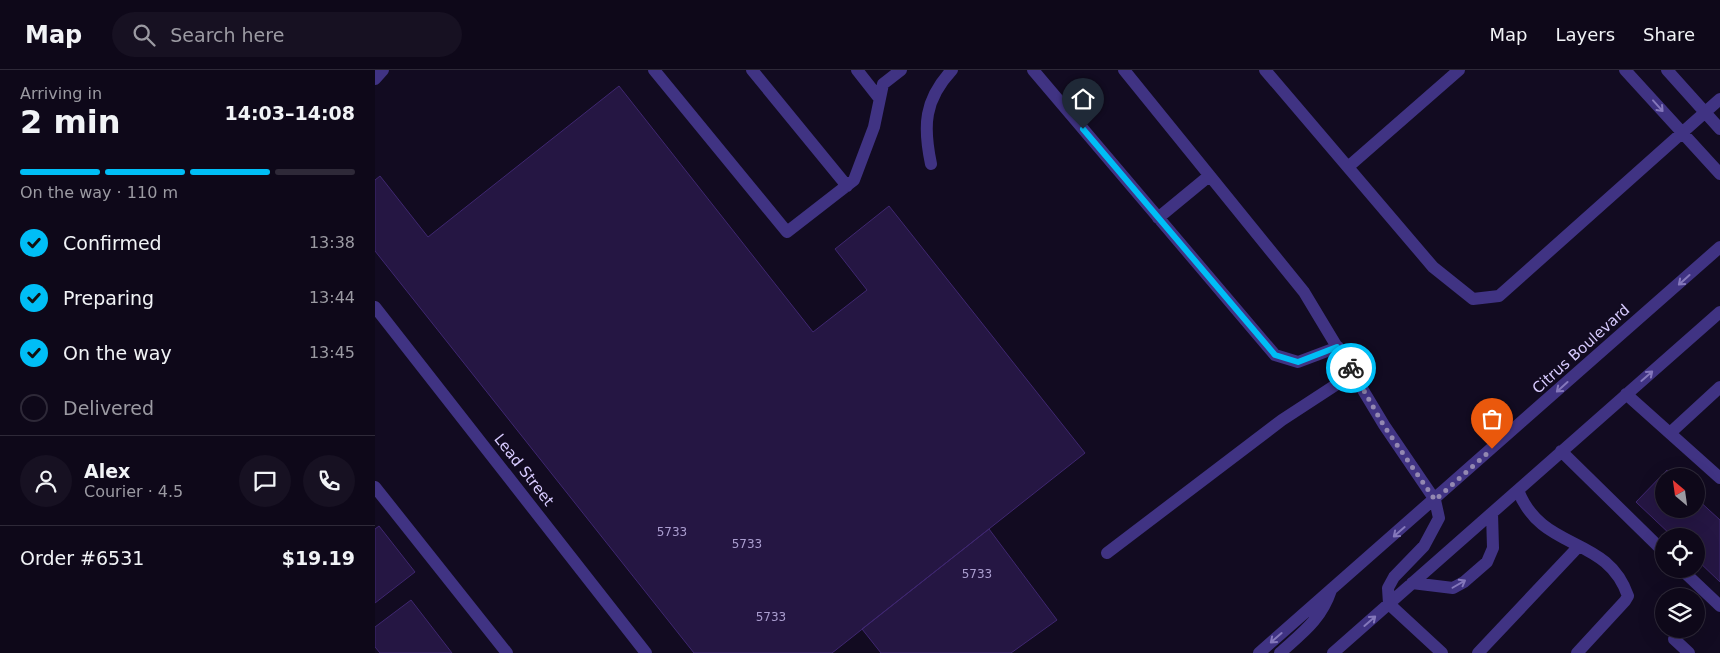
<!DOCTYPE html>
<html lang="en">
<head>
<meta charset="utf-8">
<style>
	body { margin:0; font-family:"DejaVu Sans",sans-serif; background:#171122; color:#f1f3f6; height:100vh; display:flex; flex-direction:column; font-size:19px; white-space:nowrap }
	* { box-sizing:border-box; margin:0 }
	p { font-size:16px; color:#9b9aa2 }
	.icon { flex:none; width:28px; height:28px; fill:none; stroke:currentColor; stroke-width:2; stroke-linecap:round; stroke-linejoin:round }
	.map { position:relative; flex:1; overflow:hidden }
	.details { display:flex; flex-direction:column; background:#0e0819; width:375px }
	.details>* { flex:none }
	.needle { width:32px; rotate:331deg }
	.controls { position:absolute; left:1280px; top:398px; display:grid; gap:10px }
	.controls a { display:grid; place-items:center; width:50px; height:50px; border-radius:50%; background:#0e0819; box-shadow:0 5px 20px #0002,0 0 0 1px #2e2938; font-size:25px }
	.pin { position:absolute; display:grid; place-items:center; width:42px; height:42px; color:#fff; margin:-51px -21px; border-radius:50% 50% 50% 0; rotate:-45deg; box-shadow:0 0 5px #0007 }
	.pin .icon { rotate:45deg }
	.courier { position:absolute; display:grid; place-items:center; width:50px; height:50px; margin:-25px; border:4px solid #00bef6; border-radius:50%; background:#fff; color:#222; box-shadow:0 1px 6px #0007 }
	.head em { font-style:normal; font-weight:700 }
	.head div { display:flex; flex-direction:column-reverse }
	.head { display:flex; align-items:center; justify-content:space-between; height:85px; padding:0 20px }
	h1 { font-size:32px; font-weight:700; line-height:38px }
	.bar { display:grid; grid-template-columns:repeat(4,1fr); gap:8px 5px; align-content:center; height:60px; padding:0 20px }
	.bar i { height:6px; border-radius:4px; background:#2e2938 }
	.bar .active { background:#00bef6 }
	.bar p { grid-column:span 4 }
	.line { display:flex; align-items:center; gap:12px; padding:0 20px; border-top:1px solid #2e2938 }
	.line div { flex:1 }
	.round { display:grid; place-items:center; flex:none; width:52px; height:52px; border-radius:26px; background:#171122 }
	ol { padding:0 20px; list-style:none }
	li { display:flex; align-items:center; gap:15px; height:55px }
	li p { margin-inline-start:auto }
	li .icon { padding:5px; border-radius:50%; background:#00bef6; color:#111; stroke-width:4 }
	li:last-child { color:#9b9aa2 }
	li i { width:28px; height:28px; border:2px solid #2e2938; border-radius:50% }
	header { display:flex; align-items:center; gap:30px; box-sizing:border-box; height:70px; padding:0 25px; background:#0e0819; border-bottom:1px solid #2e2938 }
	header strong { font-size:24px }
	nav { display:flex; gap:28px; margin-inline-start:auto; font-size:18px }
	.search { width:350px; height:45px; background:#171122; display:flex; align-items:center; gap:12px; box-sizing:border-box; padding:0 18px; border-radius:28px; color:#9b9aa2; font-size:19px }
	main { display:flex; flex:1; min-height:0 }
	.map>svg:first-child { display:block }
	.building { fill:#251643; stroke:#3f2770 }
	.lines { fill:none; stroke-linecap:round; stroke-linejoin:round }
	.minor { stroke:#403383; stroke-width:12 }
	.oneway { stroke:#8477bb }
	.done { stroke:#9388b1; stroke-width:5; stroke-dasharray:0 9 }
	.route { stroke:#00bef6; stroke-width:6 }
	.labels { text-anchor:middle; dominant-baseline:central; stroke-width:4; stroke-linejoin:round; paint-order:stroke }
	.number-label { font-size:12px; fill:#ab9ed0 }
	.street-label { font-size:15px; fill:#d8cbff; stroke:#120b21 }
</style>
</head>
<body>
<header>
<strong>Map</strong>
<div class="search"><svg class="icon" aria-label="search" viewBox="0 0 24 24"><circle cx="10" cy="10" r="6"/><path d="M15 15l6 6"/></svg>Search here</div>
<nav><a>Map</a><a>Layers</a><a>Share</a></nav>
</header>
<main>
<section class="details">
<div class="head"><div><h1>2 min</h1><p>Arriving in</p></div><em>14:03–14:08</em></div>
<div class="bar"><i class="active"></i><i class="active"></i><i class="active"></i><i></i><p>On the way · 110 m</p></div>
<ol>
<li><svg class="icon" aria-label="check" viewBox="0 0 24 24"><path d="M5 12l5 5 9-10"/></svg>Confirmed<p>13:38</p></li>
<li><svg class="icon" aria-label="check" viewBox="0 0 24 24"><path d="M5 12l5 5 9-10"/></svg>Preparing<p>13:44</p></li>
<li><svg class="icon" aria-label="check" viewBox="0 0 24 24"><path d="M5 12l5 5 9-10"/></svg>On the way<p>13:45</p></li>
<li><i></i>Delivered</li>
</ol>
<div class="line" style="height:90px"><a class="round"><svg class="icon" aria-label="person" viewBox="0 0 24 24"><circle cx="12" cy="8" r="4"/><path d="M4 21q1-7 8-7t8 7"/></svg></a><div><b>Alex</b><p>Courier · 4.5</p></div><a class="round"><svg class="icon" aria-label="chat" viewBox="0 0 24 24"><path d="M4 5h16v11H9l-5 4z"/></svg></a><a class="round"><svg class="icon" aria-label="phone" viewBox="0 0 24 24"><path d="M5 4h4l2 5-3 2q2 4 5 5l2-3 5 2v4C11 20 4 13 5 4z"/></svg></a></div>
<div class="line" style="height:65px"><div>Order #6531</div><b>$19.19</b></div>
</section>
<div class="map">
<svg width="1345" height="583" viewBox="0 0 1345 583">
	<rect width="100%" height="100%" fill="#120b21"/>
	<!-- building -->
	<path class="building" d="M244,16L438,262L492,220L460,179L514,136L710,383L457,583H319L0,181V110L5,106L53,167Z
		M1292,400L1299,406H1289V439H1321V428L1345,450V512L1321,489V466H1297L1261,432Z
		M4,456L40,502L0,533V459Z
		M614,459L682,550L636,583H506L487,559Z
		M36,530L77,583H5L0,577V557Z"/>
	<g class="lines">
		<!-- minor -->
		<path class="minor" d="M279,0L412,162L479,110L499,57L508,14L526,0
			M377,0L472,116
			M482,0L504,28
			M658,0L900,285L923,292L963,277
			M749,0L929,222L1009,355L1060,430L1064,448L1049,476L1019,507L1013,518L1014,534L1067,583
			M890,0L1058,197L1098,229L1124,226L1345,29
			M1250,0L1345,104
			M1292,0L1345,59
			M0,9L8,0
			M556,94C548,56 549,30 577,0
			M973,97L1084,0
			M783,148L834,106
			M0,237L271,583
			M1251,324L1345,408
			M1295,363L1345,317
			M1186,381L1289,482
			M0,417L132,583
			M1143,420C1167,483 1232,464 1253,526L1250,531L1202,583
			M732,483L907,350L979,303
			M1306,499L1345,536
			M1037,513L1078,518L1089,512L1112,492L1118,478L1117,443
			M1299,569L1314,583
			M884,583L1345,177
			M905,583C927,563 946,550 956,520
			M958,583L1345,242
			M1103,583L1204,476"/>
	</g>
	<!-- one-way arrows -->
	<defs><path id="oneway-shaft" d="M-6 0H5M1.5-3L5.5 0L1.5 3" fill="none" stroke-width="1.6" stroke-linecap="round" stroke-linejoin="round" transform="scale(1.25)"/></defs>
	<g class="oneway">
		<use href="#oneway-shaft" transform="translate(1283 36) rotate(48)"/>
		<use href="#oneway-shaft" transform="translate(1309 210) rotate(138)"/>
		<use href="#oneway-shaft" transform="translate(1272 306) rotate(-41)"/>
		<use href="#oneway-shaft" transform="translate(1187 317) rotate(138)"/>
		<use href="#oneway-shaft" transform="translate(1024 462) rotate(139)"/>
		<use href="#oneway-shaft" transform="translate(1084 514) rotate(-30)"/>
		<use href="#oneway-shaft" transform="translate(995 551) rotate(-41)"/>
		<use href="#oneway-shaft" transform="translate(901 568) rotate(139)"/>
	</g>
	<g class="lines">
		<!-- done -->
		<path class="done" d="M976,298L1009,356L1060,430L1117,379"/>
		<!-- route -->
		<path class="route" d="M708,59L900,285L923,292L962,277L976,298"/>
	</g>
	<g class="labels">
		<!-- number labels -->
		<g class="number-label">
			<text x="297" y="462">5733</text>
			<text x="372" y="474">5733</text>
			<text x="602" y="504">5733</text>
			<text x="396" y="547">5733</text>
		</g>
		<!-- street labels -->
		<g class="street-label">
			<text transform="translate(1206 279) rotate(-42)">Citrus Boulevard</text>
			<text transform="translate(149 400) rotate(52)">Lead Street</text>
		</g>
	</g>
</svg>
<div class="controls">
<a><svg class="needle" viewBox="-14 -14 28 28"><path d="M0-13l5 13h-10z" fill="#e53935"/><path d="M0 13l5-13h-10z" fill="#9b9aa2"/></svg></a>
<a><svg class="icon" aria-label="locate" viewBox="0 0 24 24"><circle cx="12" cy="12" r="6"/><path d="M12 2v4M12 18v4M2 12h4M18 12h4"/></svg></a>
<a><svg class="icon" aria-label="layers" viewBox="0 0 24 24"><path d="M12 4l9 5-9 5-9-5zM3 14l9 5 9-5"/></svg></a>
</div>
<div class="pin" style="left:1117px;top:379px;background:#ea580c"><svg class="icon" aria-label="bag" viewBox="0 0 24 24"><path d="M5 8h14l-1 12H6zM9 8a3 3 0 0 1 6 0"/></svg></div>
<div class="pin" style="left:708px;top:59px;background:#1f2937"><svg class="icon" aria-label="home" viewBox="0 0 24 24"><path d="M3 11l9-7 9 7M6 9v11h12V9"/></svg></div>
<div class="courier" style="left:976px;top:298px"><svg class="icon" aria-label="bike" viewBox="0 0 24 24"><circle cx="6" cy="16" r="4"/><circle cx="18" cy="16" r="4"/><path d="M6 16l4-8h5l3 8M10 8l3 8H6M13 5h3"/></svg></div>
</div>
</main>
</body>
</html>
